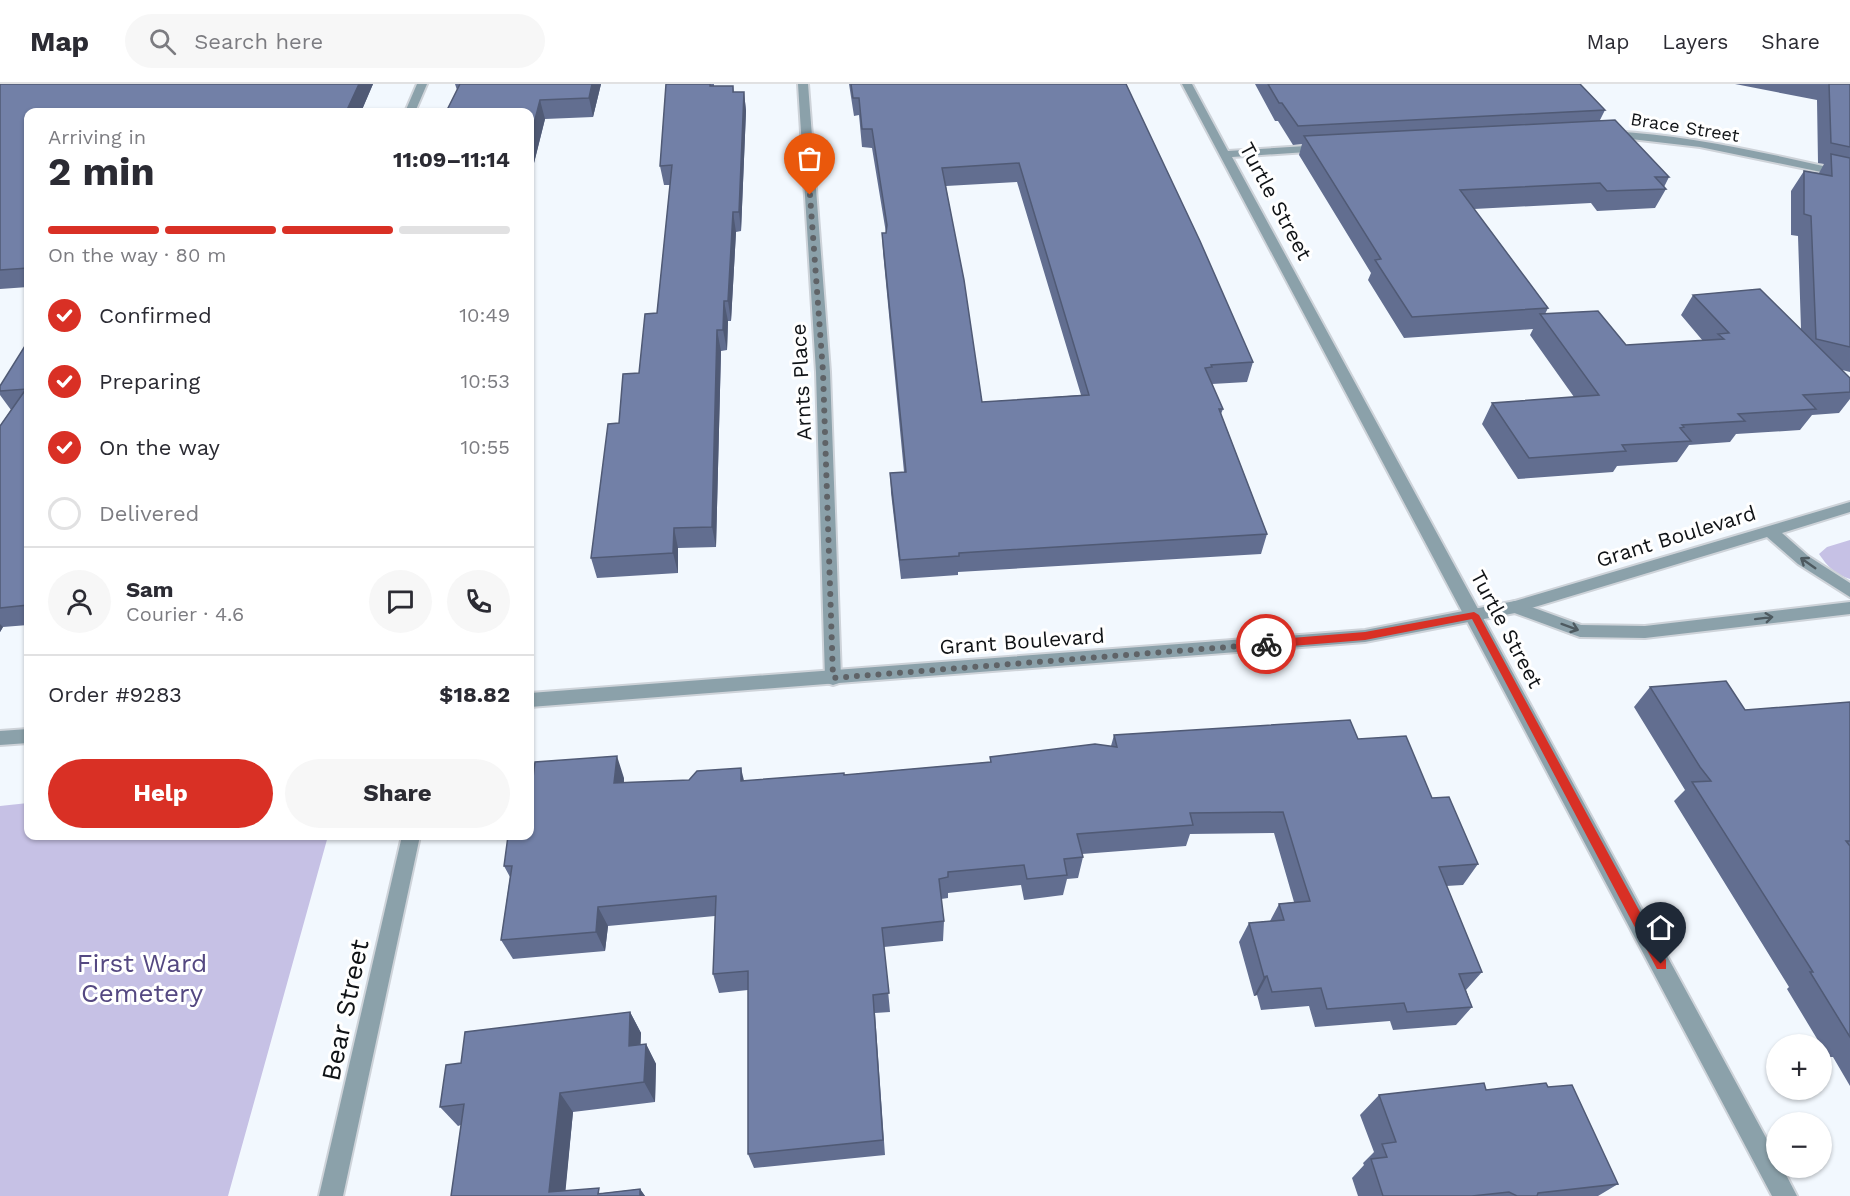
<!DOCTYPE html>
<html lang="en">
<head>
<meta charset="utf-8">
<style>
	body { margin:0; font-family:"Work Sans",sans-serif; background:#f7f7f7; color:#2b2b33; height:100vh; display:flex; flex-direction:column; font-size:22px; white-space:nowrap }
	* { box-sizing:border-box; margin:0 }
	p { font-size:20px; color:#7c7c81 }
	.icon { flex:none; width:33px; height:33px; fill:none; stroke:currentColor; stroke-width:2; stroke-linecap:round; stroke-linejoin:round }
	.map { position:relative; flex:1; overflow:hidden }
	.details { position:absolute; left:24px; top:24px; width:510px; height:732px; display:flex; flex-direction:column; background:#fff; border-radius:12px; box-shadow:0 2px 4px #0004 }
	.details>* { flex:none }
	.controls { position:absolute; left:1766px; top:950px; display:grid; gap:12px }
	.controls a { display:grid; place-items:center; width:66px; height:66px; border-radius:50%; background:#fff; box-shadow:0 2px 4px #0004; font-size:30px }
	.pin { position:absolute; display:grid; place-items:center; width:51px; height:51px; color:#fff; margin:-62px -26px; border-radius:50% 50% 50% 0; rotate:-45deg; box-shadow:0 0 6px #0007 }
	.pin .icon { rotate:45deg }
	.courier { position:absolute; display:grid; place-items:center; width:60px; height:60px; margin:-30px; border:4px solid #d93025; border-radius:50%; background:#fff; color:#222; box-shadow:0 2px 8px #0007 }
	.overview em { font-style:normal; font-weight:700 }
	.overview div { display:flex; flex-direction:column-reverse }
	.overview { display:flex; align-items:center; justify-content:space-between; height:102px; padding:0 24px }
	h1 { font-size:39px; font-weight:700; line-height:45px }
	.bar { display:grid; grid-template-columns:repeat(4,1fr); gap:9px 6px; align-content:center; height:72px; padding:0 24px }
	.bar i { height:8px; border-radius:4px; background:#e1e1e2 }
	.bar .on { background:#d93025 }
	.bar p { grid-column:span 4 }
	.line { display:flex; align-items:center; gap:15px; padding:0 24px; border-top:2px solid #e1e1e2 }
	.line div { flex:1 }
	.round { display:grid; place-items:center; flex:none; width:63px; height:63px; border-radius:32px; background:#f7f7f7 }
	ol { padding:0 24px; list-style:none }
	li { display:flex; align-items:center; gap:18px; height:66px }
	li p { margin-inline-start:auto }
	li .icon { padding:6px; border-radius:50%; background:#d93025; color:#fff; stroke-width:4 }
	li:last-child { color:#7c7c81 }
	li i { width:33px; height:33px; border:3px solid #e1e1e2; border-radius:50% }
	.button { display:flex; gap:12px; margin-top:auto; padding:12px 24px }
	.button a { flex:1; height:69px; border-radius:36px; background:#d93025; color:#fff; font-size:24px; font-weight:700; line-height:69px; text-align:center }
	.button a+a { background:#f7f7f7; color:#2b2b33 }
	header { display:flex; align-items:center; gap:36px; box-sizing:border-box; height:84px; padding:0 30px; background:#fff; border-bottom:2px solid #e1e1e2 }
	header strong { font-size:28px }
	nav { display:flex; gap:33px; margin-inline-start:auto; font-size:21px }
	.search { width:420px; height:54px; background:#f7f7f7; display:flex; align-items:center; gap:15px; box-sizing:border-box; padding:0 21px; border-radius:33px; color:#7c7c81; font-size:22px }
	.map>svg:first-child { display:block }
	.green { fill:#c6c1e5 }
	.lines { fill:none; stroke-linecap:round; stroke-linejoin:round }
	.minor-casing { stroke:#ced3d9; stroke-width:4 }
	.tertiary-casing { stroke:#ced3d9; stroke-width:4 }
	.minor { fill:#8ba1aa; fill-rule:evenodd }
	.tertiary { fill:#8ba1aa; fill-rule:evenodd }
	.wall { fill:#626e90; fill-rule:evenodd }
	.shaded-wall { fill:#505a75 }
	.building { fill:#7280a7; stroke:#505a75; stroke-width:1.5; fill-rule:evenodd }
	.oneway { stroke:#4e5a60 }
	.route { fill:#d93025 }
	.done { stroke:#5f6367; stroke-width:6; stroke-dasharray:0 10.8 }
	.labels { text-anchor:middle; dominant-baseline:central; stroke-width:6; stroke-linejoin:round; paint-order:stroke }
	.far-street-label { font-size:18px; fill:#101316; stroke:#fff }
	.street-label { font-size:21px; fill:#101316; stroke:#fff }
	.near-park-label { font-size:26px; fill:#544881; stroke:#fff }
	.near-street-label { font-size:26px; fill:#101316; stroke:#fff }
</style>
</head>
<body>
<header>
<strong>Map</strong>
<div class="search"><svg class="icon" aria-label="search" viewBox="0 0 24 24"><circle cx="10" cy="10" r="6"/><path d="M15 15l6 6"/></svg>Search here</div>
<nav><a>Map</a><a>Layers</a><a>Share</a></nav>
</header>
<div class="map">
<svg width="1850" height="1112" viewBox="0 0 1850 1112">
	<rect width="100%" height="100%" fill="#f2f8fe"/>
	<!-- green -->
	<path class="green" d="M1850,456V495C1836,491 1827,482 1819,470L1827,463Z
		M28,719V752H328L228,1112H0V722Z"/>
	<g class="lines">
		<!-- minor casing -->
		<g class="minor-casing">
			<path id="minor" d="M417,0H427L415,28H405Z
				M798,0H808L830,288L841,594L839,599L833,601L827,599L825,594L816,288Z
				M1182,0H1192L1228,67L1322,61L1327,64L1322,67L1232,73L1776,1072V1083H1782L1797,1112H1772Z
				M1609,47C1691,51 1770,70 1850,88V94L1700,63L1605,52V48Z
				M1515,517L1581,541L1645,542L1850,518V530L1645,554L1580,553L1509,527L1507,523L1509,519Z
				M402,752H420L343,1112H319Z"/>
		</g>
		<!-- tertiary casing -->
		<g class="tertiary-casing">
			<path id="tertiary" d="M1850,418V428L1782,449L1808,472L1850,499V513L1798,480L1767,453L1515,529L1365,558L530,623V609L1365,546L1515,517Z
				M28,645V659L0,661V647Z"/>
		</g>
		<!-- minor -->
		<use href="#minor" class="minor"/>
		<!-- tertiary -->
		<use href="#tertiary" class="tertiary"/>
	</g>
	<!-- wall -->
	<path class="wall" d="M0,0H373L361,28H28V203L0,205Z
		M455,0H601L593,33L545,35L530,95V28L457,6Z
		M666,0H714V2H733L734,8H744L746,27L741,147L736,148L731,237H728L727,266L721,267L716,463L678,464V489L597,494L591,474L619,339L639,289L657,229L670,101H664L660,82Z
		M849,0H1126L1253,278L1247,298L1212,300L1223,325L1221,330L1267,450L1261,470L958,488V491L901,495L891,409L890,389L904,388L883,168L882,149H886L872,64L862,63L859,31L854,32ZM1017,98L1081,311L982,318L946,102Z
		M1255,0H1580L1605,26L1600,36L1669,93L1664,103L1666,105L1655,124L1597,127L1591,119L1474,125L1548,224L1545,230L1626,261L1703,257L1681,231L1693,211L1801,245L1798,152L1791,151V107L1804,87L1819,89L1824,80L1818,79L1817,16L1735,0H1850V288L1842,286L1850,294V315L1839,329L1812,331L1800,346L1736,350L1730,358L1689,361L1677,378L1617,382L1613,388L1518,395L1482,340L1492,319L1574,313L1530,251L1533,245L1404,254L1368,196L1371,189L1299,71L1302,60L1293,61L1278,37H1275Z
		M28,257V541L3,543L0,548V342L11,326L0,311V302Z
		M1650,603L1745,626L1850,618V1002L1833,973H1828L1787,905L1789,903L1674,717L1685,706L1634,623Z
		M1114,651L1358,655L1432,714L1478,780L1463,801L1446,802L1482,888L1466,906L1472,923L1456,941L1393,946L1390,937L1315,943L1309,922L1261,926L1257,911L1254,912L1239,858L1249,839L1270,837L1279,820L1294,818L1274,749L1190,750L1186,762L1082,770L1083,773L1078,794L1067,795L1063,811L1024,816L1021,801L948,809V814L941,815L944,837L943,857L884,863L890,928L875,929L885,1071L754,1084L748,1070V906L719,909L713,890L715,832L608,842L605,867L513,875L501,856L510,793L504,782L624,694V698L744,697L844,691L990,678V673L1111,662Z
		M630,928L641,949L640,960H646L656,980L655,1018L573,1028L565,1107L603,1109L640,1105L645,1112H451L461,1041L458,1042L440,1023L461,979Z
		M1548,1003L1618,1100L1598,1112H1358L1352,1094L1364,1081L1363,1079L1374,1068L1360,1031L1379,1011Z"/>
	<!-- shaded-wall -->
	<path class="shaded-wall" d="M359,0H373L361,28H346Z
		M592,0H601L593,33L589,14Z
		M744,8L746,27L741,147L739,128Z
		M540,16L545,35L530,95V55Z
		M530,103L533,116L530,133Z
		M733,128L736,148L731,237L728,217Z
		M724,217L728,237L727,266L723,246Z
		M717,246L721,267L716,463L712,443Z
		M674,444L678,464V489L673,469Z
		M0,540L3,543L0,548Z
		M617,672L624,694L622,720L614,699Z
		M741,684L746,705L741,697Z
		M598,823L608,842L605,867L596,848Z
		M1267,892L1257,911L1254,912L1264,893Z
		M630,928L641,949L640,982L629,962Z
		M646,960L656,980L655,1018L644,998Z
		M560,1009L573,1028L565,1112L549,1108Z
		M640,1105L645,1112H640Z"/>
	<!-- building -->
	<path class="building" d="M0,0H359L346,28H28V184L0,186Z
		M460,0H592L589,14L540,16L530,55V28H446Z
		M666,0H710V2H733V8H744L739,128H733L728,217H724L723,246H717L712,443L674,444L673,469L591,474L608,340L619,339L623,290L639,289L645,230L657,229L672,81L660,82Z
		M851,0H1126L1200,157L1253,278L1211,281L1212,283L1205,284L1223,325H1219L1267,450L959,469V472L900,476L890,389L906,388L882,149H886L887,141L872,45H862L859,14H853ZM1019,79L1089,311L982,318L964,196L942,84Z
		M1268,0H1580L1605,26L1298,42L1282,19H1279Z
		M1829,0H1850V63L1831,59Z
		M1615,36L1669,93H1655L1666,105L1607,107L1600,99L1460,106L1548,224L1412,233L1375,176L1381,175L1304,52Z
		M1831,70L1850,74V263L1816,255L1811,132L1804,130V87L1832,92Z
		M1760,205L1850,294V308L1803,311L1816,325L1738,330L1745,337L1682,341L1684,343L1680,344L1691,357L1622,361L1626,367L1529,374L1492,319L1599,311L1540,230L1598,227L1626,261L1724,255L1718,250L1729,249L1693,211Z
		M28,257V521L0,524V342L26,305L0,307V302Z
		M1726,597L1745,626L1850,618V757H1846L1850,762V953L1810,888H1813L1692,698L1711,697L1700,683L1650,603Z
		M1350,636L1358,655L1406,652L1432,714L1449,713L1478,780L1439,783L1482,888L1459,890L1472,923L1407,928L1404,919L1327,925L1321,904L1272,908L1267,892L1264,893L1249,839L1284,836L1279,820L1310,817L1283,728L1190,729L1193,741L1077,750L1083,773L1064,775L1067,791L1027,795L1024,781L948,788V793L939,795L944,837L882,844L889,909L873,911L883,1056L748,1070V887L713,890L716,812L598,823L596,848L501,856L512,782H504L508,752H530V718L535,678L617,672L614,699L689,696L697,687L741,684V697L844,689V691L991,678L990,673L1095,660L1117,663L1114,651Z
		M630,928L629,962L646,960L644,998L560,1009L549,1108L599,1104L598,1110L640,1105V1112H451L464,1020L440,1023L446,981L461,979L465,948Z
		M1484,999L1486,1006L1546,999L1548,1003L1572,1001L1618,1100L1538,1109L1537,1112H1517L1509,1108L1472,1112H1383L1371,1075L1387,1073L1382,1060L1396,1058L1379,1011Z"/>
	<!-- one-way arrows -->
	<defs><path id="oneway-shaft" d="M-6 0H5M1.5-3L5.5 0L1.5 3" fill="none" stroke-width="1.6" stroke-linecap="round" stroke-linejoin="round" transform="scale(1.5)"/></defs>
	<g class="oneway">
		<use href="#oneway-shaft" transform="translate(1808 479) rotate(-145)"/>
		<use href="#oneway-shaft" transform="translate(1764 534) rotate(-7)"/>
		<use href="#oneway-shaft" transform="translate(1570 543) rotate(20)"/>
	</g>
	<!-- route -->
	<path class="route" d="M1474,528L1479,531L1666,876V885H1657L1472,535L1365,556L1266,564L1261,560L1266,556L1365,548Z"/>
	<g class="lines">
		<!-- done -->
		<path class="done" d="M810,111L823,288L833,594L1266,560"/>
	</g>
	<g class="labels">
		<!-- far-street labels -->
		<g class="far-street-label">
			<text transform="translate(1685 43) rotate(9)">Brace Street</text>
		</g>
		<!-- street labels -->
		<g class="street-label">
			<text transform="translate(1276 117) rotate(62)">Turtle Street</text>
			<text transform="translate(801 298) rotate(-93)">Arnts Place</text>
			<text transform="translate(1676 452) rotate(-17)">Grant Boulevard</text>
			<text transform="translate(1507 545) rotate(62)">Turtle Street</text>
			<text transform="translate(1022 557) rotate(-4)">Grant Boulevard</text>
		</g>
		<!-- near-park labels -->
		<g class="near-park-label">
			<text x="142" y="879">First Ward<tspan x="142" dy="30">Cemetery</tspan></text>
		</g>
		<!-- near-street labels -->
		<g class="near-street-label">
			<text transform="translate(345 926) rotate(-78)">Bear Street</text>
		</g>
	</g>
</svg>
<div class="controls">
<a>+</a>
<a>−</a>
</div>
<div class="pin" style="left:810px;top:111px;background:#ea580c"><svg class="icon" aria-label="bag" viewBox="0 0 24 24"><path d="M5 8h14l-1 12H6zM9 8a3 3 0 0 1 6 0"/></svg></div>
<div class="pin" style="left:1661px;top:880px;background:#1f2937"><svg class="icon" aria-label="home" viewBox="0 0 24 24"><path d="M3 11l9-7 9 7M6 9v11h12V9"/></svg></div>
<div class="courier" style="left:1266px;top:560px"><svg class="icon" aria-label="bike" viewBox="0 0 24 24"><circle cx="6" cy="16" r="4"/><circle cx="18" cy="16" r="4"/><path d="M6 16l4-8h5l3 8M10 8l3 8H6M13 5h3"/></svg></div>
<section class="details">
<div class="overview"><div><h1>2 min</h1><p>Arriving in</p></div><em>11:09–11:14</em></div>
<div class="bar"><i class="on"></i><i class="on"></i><i class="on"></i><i></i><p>On the way · 80 m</p></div>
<ol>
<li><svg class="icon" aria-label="check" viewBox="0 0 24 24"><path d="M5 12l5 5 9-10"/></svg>Confirmed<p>10:49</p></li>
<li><svg class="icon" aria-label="check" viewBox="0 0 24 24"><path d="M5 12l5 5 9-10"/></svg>Preparing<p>10:53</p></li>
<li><svg class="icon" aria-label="check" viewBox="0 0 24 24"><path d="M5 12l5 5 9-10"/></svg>On the way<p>10:55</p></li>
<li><i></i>Delivered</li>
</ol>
<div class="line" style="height:108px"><a class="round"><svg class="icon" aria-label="person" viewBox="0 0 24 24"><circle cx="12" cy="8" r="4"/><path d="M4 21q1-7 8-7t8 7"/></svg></a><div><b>Sam</b><p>Courier · 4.6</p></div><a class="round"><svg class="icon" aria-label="chat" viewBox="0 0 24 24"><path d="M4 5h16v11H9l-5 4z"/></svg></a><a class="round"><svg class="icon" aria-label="phone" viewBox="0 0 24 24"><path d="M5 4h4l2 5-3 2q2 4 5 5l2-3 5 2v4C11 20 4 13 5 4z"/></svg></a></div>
<div class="line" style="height:78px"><div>Order #9283</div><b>$18.82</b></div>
<div class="button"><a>Help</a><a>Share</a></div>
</section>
</div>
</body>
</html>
